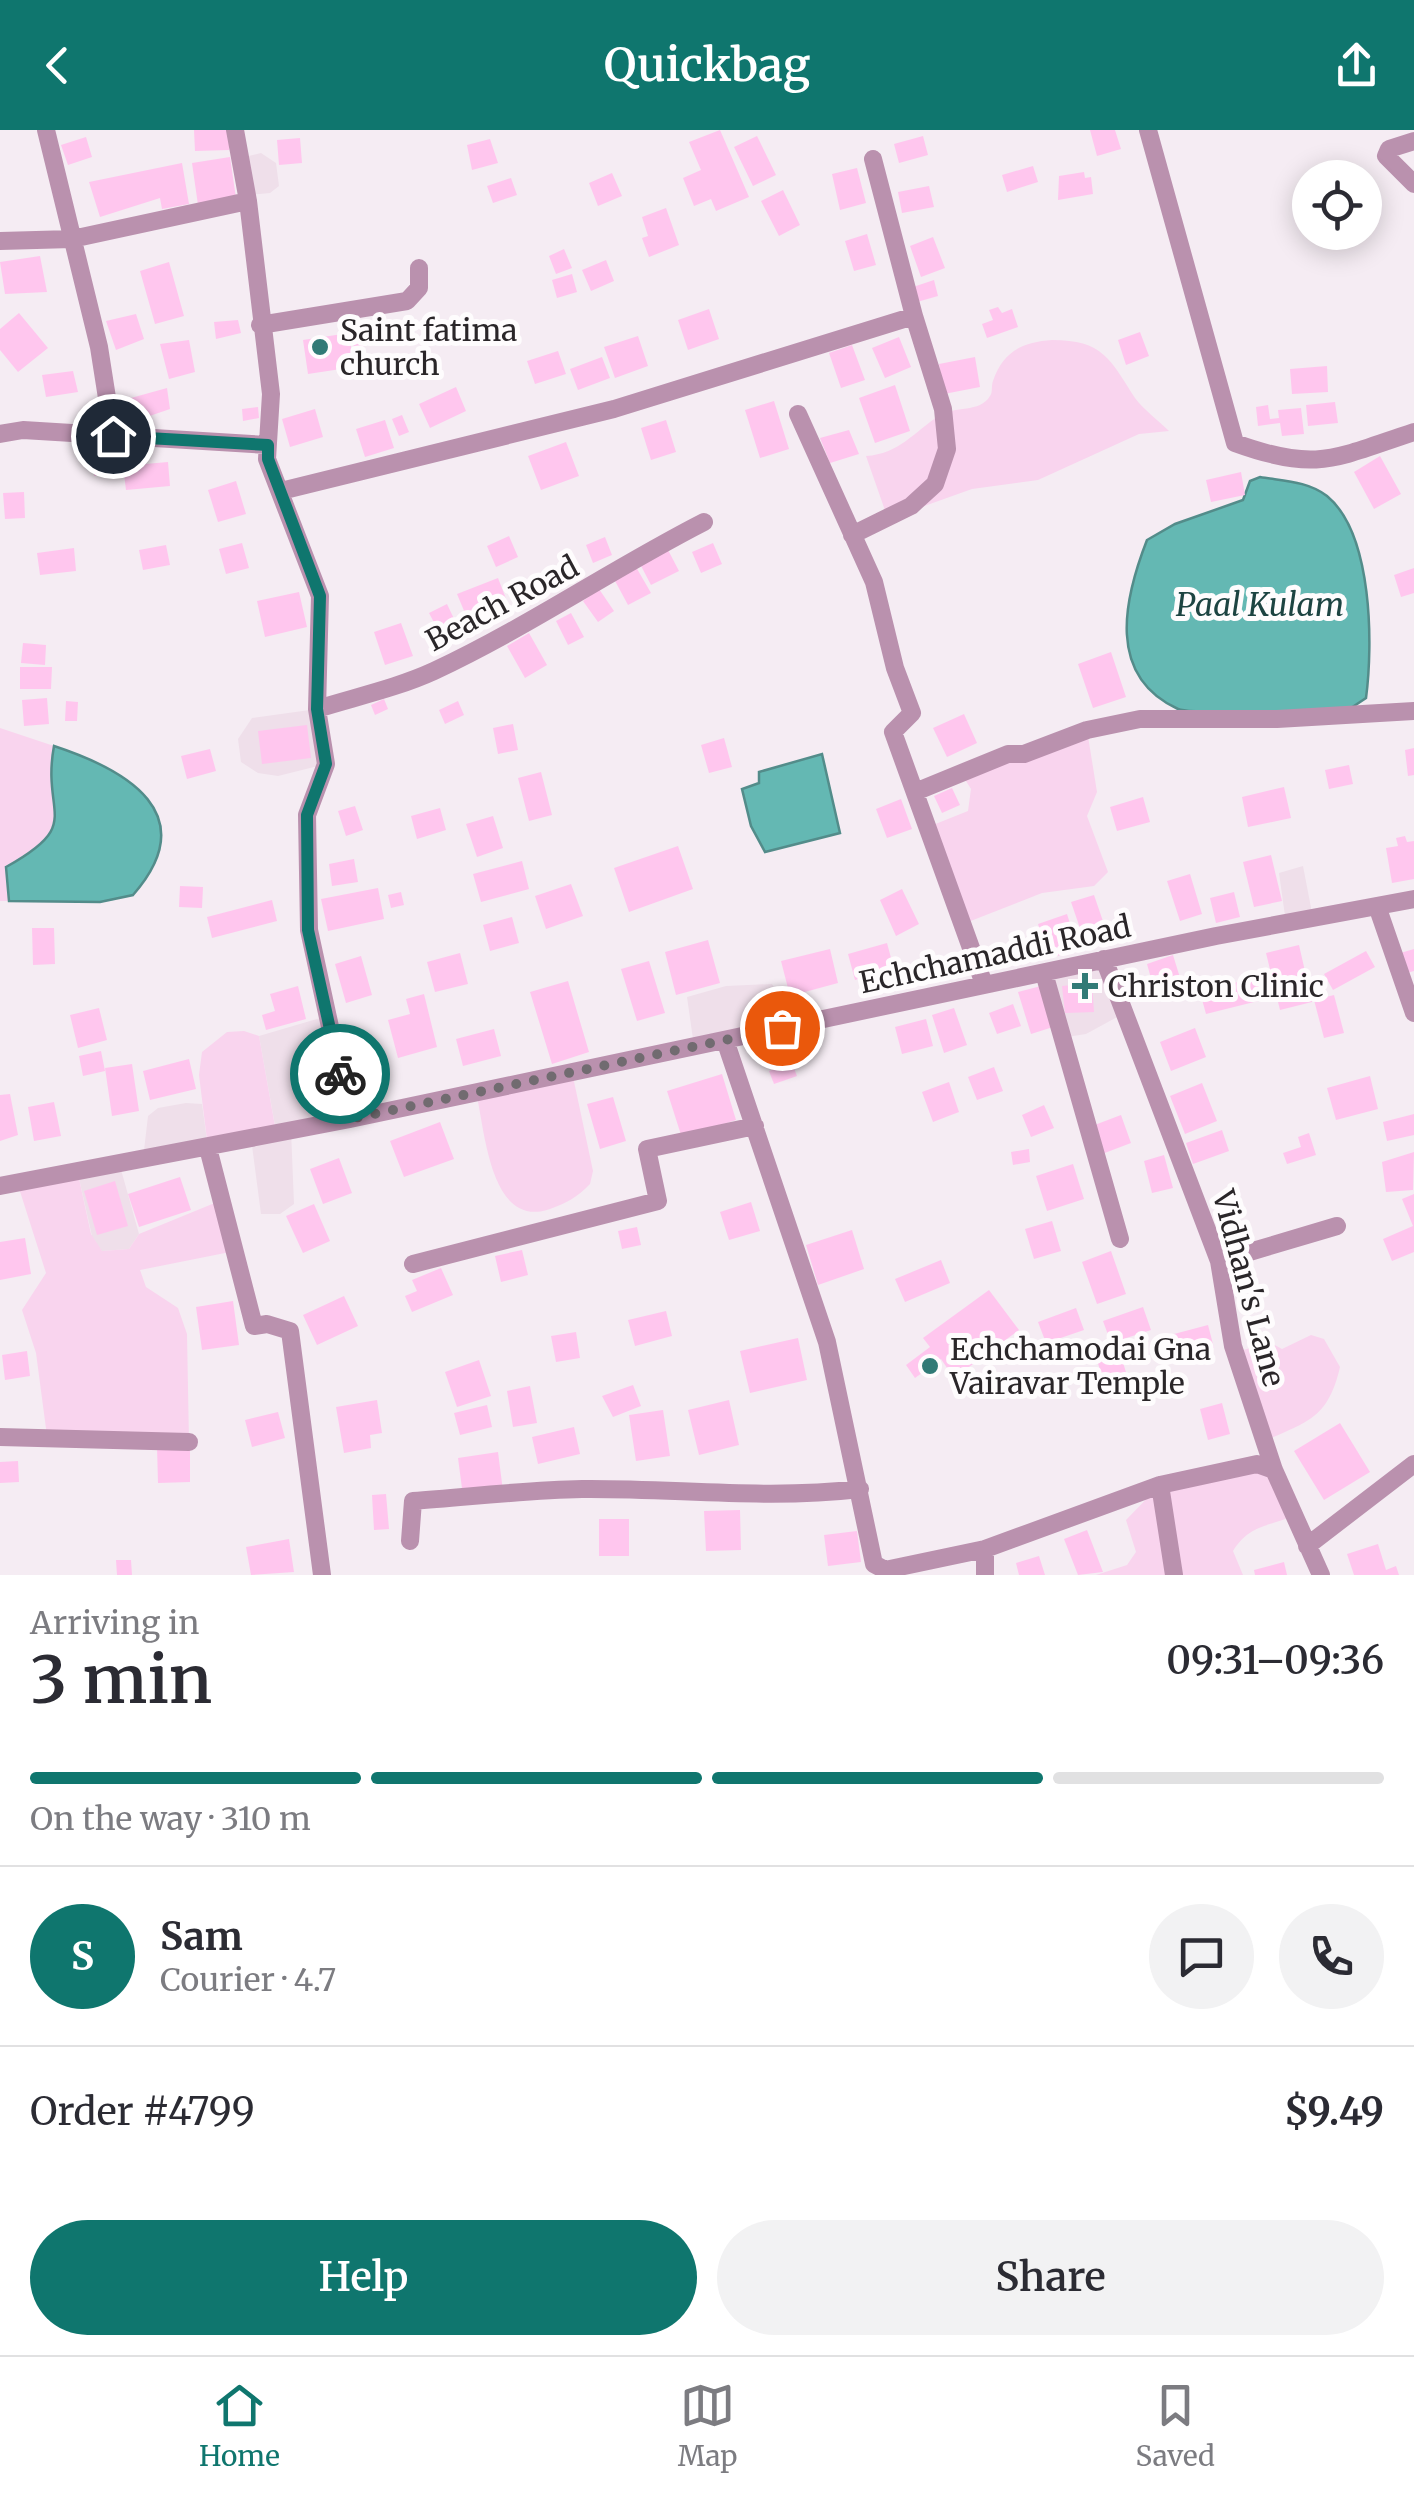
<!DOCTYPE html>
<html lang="en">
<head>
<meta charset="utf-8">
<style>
	body { margin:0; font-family:Merriweather,serif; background:#f2f2f3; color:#2b2b33; height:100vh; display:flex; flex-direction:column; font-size:38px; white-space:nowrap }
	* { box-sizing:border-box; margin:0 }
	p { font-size:32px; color:#7c7c81 }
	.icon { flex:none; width:55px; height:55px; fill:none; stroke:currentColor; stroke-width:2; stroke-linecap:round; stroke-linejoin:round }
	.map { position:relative; height:1445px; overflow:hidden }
	.sheet { display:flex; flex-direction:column; background:#fff; flex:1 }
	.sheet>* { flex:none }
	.controls { position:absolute; left:1292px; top:30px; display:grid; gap:20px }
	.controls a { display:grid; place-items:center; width:90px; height:90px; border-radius:50%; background:#fff; box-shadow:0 5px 25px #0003; font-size:50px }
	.pin { position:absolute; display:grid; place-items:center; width:85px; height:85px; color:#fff; margin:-42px; border:5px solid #fff; border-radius:50%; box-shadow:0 2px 10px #0007 }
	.courier { position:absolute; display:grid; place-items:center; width:100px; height:100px; margin:-50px; border:8px solid #0f766e; border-radius:50%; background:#fff; color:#222; box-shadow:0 2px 12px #0007 }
	.overview em { font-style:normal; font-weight:600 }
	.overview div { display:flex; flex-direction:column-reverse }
	.overview { display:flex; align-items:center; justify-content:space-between; height:170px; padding:0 30px }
	h1 { font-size:65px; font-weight:600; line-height:75px }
	.bar { display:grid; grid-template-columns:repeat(4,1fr); gap:15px 10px; align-content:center; height:120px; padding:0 30px }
	.bar i { height:12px; border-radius:8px; background:#e1e1e2 }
	.bar .on { background:#0f766e }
	.bar p { grid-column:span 4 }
	.line { display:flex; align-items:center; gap:25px; padding:0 30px; border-top:2px solid #e1e1e2 }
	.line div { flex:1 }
	.round { display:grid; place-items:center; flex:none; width:105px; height:105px; border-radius:52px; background:#f2f2f3 }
	.primary-button { display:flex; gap:20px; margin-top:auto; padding:20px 30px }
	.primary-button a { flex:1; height:115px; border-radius:60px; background:#0f766e; color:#fff; font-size:40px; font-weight:600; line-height:115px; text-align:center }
	.primary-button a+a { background:#f2f2f3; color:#2b2b33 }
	header { display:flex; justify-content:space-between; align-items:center; height:130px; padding:0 30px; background:#0f766e; color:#fff; font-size:45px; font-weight:600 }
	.dock { display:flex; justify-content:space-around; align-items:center; height:140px; border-top:2px solid #e1e1e2; background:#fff; font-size:28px; color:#7c7c81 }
	.dock a { display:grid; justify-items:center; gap:5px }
	.dock .on { color:#0f766e }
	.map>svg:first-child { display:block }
	.built { fill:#efdfea }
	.green { fill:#f9d4ee }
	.water { fill:#64b8b3; stroke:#538c8a; stroke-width:2.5 }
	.building { fill:#ffc6ee }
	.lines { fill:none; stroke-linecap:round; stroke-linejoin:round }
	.minor { stroke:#ba91ae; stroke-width:18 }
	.done { stroke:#716b70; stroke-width:10; stroke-dasharray:0 18 }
	.route { stroke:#0f766e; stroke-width:12 }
	.poi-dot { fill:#317a76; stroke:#fefcfd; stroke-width:4 }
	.labels { text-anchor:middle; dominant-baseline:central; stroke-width:10; stroke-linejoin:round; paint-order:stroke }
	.poi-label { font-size:30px; fill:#2a2629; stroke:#fefcfd; text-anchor:start }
	.street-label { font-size:30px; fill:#2a2629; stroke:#fefcfd }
	.water-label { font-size:32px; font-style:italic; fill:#1d4442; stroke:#fefcfd }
</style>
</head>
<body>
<header><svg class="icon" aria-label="back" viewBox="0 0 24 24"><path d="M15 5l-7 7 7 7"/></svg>Quickbag<svg class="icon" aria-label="share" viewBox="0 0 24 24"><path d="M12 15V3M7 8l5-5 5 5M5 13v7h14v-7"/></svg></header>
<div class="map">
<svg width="1414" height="1445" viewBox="0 0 1414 1445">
	<rect width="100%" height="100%" fill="#f5ecf3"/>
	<!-- built -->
	<path class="built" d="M261,23L276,33L279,56L270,63L247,65L240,28Z
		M317,579L326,634L278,646L258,643L241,632L238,609L252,588Z
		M1303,736L1313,788L1286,793L1279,743Z
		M1104,829L1119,886L1086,904L1067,907L1051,842Z
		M772,854L783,875L782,897L694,916L687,867L726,856Z
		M327,886L350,989L291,1000L294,1074L280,1084H261L251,1008L276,1001L259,906Z
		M186,973L202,974L208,1018L143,1029L148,986L158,978Z
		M120,1036L139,1104L129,1119L102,1121L94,1115L78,1044Z"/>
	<!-- green -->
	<path class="green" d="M1052,210C1103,210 1110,229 1135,268C1144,280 1158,290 1169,301L1139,304L1038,350L972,359L888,389L866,326C899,324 914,302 940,285C954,276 980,283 990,266C993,262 991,256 993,251C1003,221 1023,212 1052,210Z
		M0,598L54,616C41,686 85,693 6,737L9,771H0Z
		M1087,600L1097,662L1087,686L1108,742L1094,756L1042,763L963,794L928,697L968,681L971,659L961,643Z
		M244,901L259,906L276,1002L208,1018L199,945L202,922L227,902Z
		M572,942L593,1041L590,1054C578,1067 566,1073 550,1079C490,1100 485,1000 476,962Z
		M78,1044L91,1104L102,1121L129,1119L139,1104L222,1070L235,1121L140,1140L146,1157L178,1178L187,1204L189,1312L47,1306L36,1223L22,1180L46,1143L17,1052Z
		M1311,1205L1324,1209L1340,1237C1328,1288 1309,1291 1265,1311L1235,1222L1271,1213L1282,1219Z
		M1274,1340L1293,1386C1267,1397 1249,1395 1233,1421L1243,1445H1096L1127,1435L1136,1422L1126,1390L1160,1355Z"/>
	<!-- water -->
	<path class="water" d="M1260,347C1283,351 1308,351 1327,366C1373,404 1373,515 1366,568L1348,580C1321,580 1193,586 1178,579C1106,546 1124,469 1147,410L1175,394L1243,370L1250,351Z
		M54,616C127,640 204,684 133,765L100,772L9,771L6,737C85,693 41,686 54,616Z
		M822,624L840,703L765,722L751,696L742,659L759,653V642Z"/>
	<!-- building -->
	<path class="building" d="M194,0H229V20L195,21Z
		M720,0L749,67L716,81L711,69L694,76L683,48L701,40L689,12Z
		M1090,0H1115L1121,19L1097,26Z
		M757,6L776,45L753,56L734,17Z
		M923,6L928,25L899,33L894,14Z
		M86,7L92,27L68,35L61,15Z
		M300,8L302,33L279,35L277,10Z
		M490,9L498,33L472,40L467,15Z
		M230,27L236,68L198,75L192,33Z
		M182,33L189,74L162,79L160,68L100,87L89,52Z
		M1033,36L1038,52L1007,62L1002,45Z
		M857,38L866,73L840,80L832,44Z
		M1084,42L1085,48L1091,47L1093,64L1058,70L1059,46Z
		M612,43L622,66L598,76L589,53Z
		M511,48L517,65L493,73L487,56Z
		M929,56L934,77L902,83L898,62Z
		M783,60L800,95L779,106L761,71Z
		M666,78L679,115L649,127L642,108L648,106L642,87Z
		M867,104L876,135L854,141L845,111Z
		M933,107L945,138L921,147L910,116Z
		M564,119L572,138L556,144L549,126Z
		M40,126L47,162L5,164L0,132Z
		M606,130L614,151L591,161L582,140Z
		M169,132L184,186L155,194L140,141Z
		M572,144L577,162L557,168L552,150Z
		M934,150L938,166L917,172L913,157Z
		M998,177L1002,183L1012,179L1018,197L987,208L982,194L993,190L989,180Z
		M709,179L719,209L688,220L678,190Z
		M19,183L48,218L18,242L0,220V199Z
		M136,184L144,209L116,220L106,191Z
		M238,190L241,203L216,209L214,192Z
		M1140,202L1149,226L1126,235L1118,210Z
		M349,203L354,237L308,244L303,210Z
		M638,206L648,236L615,248L604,217Z
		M362,207L366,232L357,234L352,209Z
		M899,207L911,237L885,248L872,218Z
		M189,210L195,242L169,249L160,214Z
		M852,215L865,250L841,258L829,223Z
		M558,221L566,244L535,254L527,231Z
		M602,227L610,248L578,260L570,239Z
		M975,227L980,257L944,264L939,234Z
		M1327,236L1328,262L1292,264L1290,239Z
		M73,241L78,262L46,267L42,245Z
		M895,255L910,301L875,313L859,268Z
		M456,257L466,281L430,298L419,274Z
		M167,258L170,279L135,291L131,268Z
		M774,271L789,319L760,328L745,280Z
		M1335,272L1338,293L1308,296L1306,275Z
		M1268,275L1270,289L1279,288L1278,280L1301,278L1304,304L1282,306L1280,293L1258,296L1256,277Z
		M258,277L259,288L243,291L242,279Z
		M315,279L323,307L290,317L282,289Z
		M402,285L409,302L399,306L392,289Z
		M385,290L394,318L365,327L356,299Z
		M666,290L676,322L651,330L641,298Z
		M849,300L859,324L830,333L820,308Z
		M566,312L579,346L541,360L528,326Z
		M115,320L118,343L94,346L92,322Z
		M1380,326L1401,364L1374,379L1354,342Z
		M168,332L170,356L126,360L123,336Z
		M1241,342L1245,365L1211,372L1206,350Z
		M236,351L246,384L218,392L208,360Z
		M24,362L25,388L5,389L3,363Z
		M509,406L518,427L496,437L487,416Z
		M605,407L612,425L593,433L586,415Z
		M242,413L249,438L226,444L219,419Z
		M713,413L722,434L701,443L692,422Z
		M166,415L170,435L143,440L139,420Z
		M74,418L76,441L40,445L37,423Z
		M667,418L679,441L651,455L639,432Z
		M636,437L651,463L628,475L614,449Z
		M1414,438V463L1401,467L1394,445Z
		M498,448L510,479L470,495L457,464Z
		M599,459L614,481L598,492L583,471Z
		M299,462L307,497L265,507L257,471Z
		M447,474L456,493L439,502L429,483Z
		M571,483L584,507L568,515L556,491Z
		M401,493L413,526L385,535L374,502Z
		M529,503L547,535L525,548L507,516Z
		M23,513L46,515L45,535L21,533Z
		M1111,522L1126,567L1093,578L1078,534Z
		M20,537H52L51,559H20Z
		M47,568L49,594L24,596L22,570Z
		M384,569L388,579L375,585L371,575Z
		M66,571L78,572L77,591H65Z
		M458,571L464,585L445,594L439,580Z
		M964,584L977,613L947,627L933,598Z
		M513,594L518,620L498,624L493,598Z
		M307,595L311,628L262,634L258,601Z
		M724,608L732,637L709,643L701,615Z
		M1414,618V645L1408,646L1405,620Z
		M210,619L216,641L187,649L181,626Z
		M1349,635L1353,654L1329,659L1325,640Z
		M541,642L552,685L529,691L518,648Z
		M1284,657L1291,688L1248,697L1242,667Z
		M952,658L960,675L942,683L934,666Z
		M1143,667L1150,692L1117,701L1110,677Z
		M901,669L912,699L887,708L876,679Z
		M355,676L363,700L346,706L338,681Z
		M440,678L446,700L417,709L411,686Z
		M493,686L503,718L477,727L466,694Z
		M1405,706L1407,712L1414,711V749L1392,753L1386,718L1398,716L1396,708Z
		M678,716L693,759L629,782L614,738Z
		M1271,725L1282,771L1254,777L1243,732Z
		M354,729L358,752L332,756L329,734Z
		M522,731L529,759L481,772L473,744Z
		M1190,744L1202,784L1180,791L1167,751Z
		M571,754L583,786L546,799L535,766Z
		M180,756L203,757L202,778L179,777Z
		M378,758L384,789L328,801L321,769Z
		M902,759L919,794L896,806L880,770Z
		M401,762L404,775L391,778L388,765Z
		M1234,762L1240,787L1216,793L1210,768Z
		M1094,765L1106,800L1083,807L1071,772Z
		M272,770L277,791L212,808L207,787Z
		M1067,784L1078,819L1049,829L1038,794Z
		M512,787L519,813L490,821L483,795Z
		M32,798H54L55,834L33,835Z
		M708,810L720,853L676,865L665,822Z
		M887,813L894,839L855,850L848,824Z
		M1299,815L1312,872L1280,880L1266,823Z
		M830,819L838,853L790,866L781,831Z
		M1414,819V841L1403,844L1397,824Z
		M1366,821L1375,837L1333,860L1324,844Z
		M460,823L468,854L435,862L427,832Z
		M1173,825L1181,851L1154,859L1147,834Z
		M361,826L372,865L346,873L335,834Z
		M649,831L665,883L637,891L621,839Z
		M1257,847L1262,870L1206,884L1200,862Z
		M568,851L589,922L552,934L530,862Z
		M1092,853L1094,882L1065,883L1062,856Z
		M298,856L306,889L266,900L262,885L275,881L270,864Z
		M1041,856L1053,897L1031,904L1018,862Z
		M424,864L437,917L398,928L388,890L410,884L406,869Z
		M1334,865L1344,903L1324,908L1314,870Z
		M1013,874L1021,896L997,904L989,883Z
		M99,878L107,910L78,918L70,885Z
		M954,878L967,915L944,923L932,885Z
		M926,889L933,916L902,924L895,897Z
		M1195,898L1206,927L1171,941L1160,912Z
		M494,899L501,926L463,936L456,909Z
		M101,921L105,941L83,946L79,926Z
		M189,929L196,959L150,970L143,941Z
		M792,933L797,946L774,954L769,941Z
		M132,934L139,981L112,986L105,938Z
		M994,937L1003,961L977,970L968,947Z
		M722,944L736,990L682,1008L667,961Z
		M1370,946L1378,979L1336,990L1327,958Z
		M949,952L959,982L933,992L922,962Z
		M1202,953L1217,991L1185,1004L1170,966Z
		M10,964L18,1005L0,1011V965Z
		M613,967L626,1011L600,1019L587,974Z
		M54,972L61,1006L34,1011L28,977Z
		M1044,975L1054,998L1031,1007L1022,985Z
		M1414,984V1005L1387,1011L1383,992Z
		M1121,985L1131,1013L1102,1024L1092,996Z
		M440,992L454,1029L404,1047L390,1011Z
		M1222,1000L1229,1021L1193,1034L1186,1013Z
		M1309,1003L1316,1025L1287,1034L1283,1023L1301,1017L1298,1007Z
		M1029,1019L1030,1032L1013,1035L1011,1022Z
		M1414,1022L1413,1060L1386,1062L1382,1032Z
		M1164,1025L1173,1058L1152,1063L1144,1031Z
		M339,1028L352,1063L323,1074L310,1039Z
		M1073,1034L1084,1069L1047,1081L1036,1046Z
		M180,1047L191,1080L139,1097L128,1064Z
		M115,1051L128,1096L97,1105L84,1061Z
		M1414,1064V1122L1392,1131L1383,1109L1413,1096L1402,1069Z
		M751,1072L760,1101L729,1110L720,1082Z
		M314,1074L330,1111L303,1123L286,1086Z
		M1052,1091L1061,1121L1034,1129L1025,1099Z
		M637,1097L641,1115L622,1119L618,1101Z
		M852,1100L864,1139L818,1155L806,1115Z
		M25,1108L31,1144L0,1150V1112Z
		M522,1120L528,1145L501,1152L495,1126Z
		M1111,1121L1126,1164L1097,1174L1082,1132Z
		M941,1130L950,1153L905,1172L895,1149Z
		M441,1138L453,1165L412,1182L405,1166L417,1161L412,1150Z
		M989,1160L1019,1200L954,1248L941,1229L915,1248L906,1235L930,1217L923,1208Z
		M344,1166L358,1196L317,1215L303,1185Z
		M233,1171L239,1215L202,1220L196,1177Z
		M1143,1177L1151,1200L1111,1213L1103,1191Z
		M1076,1178L1084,1200L1046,1213L1038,1192Z
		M666,1181L672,1206L635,1216L628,1190Z
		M1208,1195L1214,1218L1179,1226L1174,1204Z
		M576,1202L580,1228L556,1232L551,1206Z
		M798,1208L807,1250L750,1263L740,1221Z
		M1119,1219L1128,1249L1105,1256L1096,1227Z
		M27,1221L30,1246L5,1250L2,1225Z
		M479,1230L491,1266L457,1277L445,1242Z
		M633,1255L641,1276L613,1287L602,1266Z
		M530,1256L537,1293L513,1297L507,1261Z
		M377,1270L382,1303L370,1305L371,1318L344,1323L336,1277Z
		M729,1270L739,1315L699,1325L688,1280Z
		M1222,1273L1230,1304L1208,1310L1200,1279Z
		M487,1275L492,1297L460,1305L454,1283Z
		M663,1280L670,1326L636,1331L629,1285Z
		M278,1282L285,1308L252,1317L245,1290Z
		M1340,1293L1370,1342L1324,1370L1294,1321Z
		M574,1297L580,1324L538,1334L532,1307Z
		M190,1314V1352L158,1353L157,1316Z
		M498,1322L503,1361L463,1366L458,1328Z
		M18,1331L19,1352L0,1353V1332Z
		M386,1364L389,1399L374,1400L372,1365Z
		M740,1380L741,1420L706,1421L704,1381Z
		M599,1389H629V1426H599Z
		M1087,1400L1103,1442L1078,1445L1064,1409Z
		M857,1401L861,1432L828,1436L824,1405Z
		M289,1409L294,1442L251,1445L246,1417Z
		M1378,1414L1386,1440L1396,1436L1399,1445H1354L1347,1424Z
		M1039,1426L1045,1445H1019L1016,1433Z
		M116,1430H131L132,1445H117Z
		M1284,1432L1287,1445H1255L1254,1440Z"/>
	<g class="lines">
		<!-- minor -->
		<path class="minor" d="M46,0L99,217L113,306
			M235,0L248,71L271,264L267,329L320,466L317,579L326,634L307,685L309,800L350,989
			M1148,0L1235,313C1317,343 1335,328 1414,302
			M1414,11L1389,19L1386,26L1414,54
			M0,111L72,109L248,71
			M260,195L407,171L419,158V138
			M798,284L874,452L895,538L912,583L893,602L984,854
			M0,304L23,300L267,315
			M281,361L614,279L914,186
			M852,405L911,376L935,354L947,319L943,279L914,186L873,29
			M317,579C355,567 397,558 434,541C528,497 612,439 704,392
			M915,662L1008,624H1024L1087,600L1140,589H1277L1414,581
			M1377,776L1414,883
			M1104,829L1219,1131L1233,1216L1274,1340L1321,1445
			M1044,843L1120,1109
			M725,910L827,1212L874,1434L885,1440L985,1419
			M208,1018L254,1196L267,1194L290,1201L322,1445
			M0,1056L350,989L1216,806L1414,769
			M1219,1131L1337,1096
			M413,1134L658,1071L647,1019L755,996
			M0,1307L189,1312
			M1160,1355L1174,1445
			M410,1411L413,1371C469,1367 526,1360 582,1359C675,1358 766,1370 860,1359
			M1307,1416L1414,1334
			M985,1445V1419L1160,1355L1257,1334L1274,1340"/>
	</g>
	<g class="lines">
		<!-- done -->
		<path class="done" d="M340,944L350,989L782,898"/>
		<!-- route -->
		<path class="route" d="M113,306L268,315V329L320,466L317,579L326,634L307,685L308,800L340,944"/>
	</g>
	<!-- markers -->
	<g class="poi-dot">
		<circle cx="320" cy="217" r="10"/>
		<path d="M1080 841h10v10h10v10h-10v10h-10v-10h-10v-10h10z"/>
		<circle cx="930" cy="1236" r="10"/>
	</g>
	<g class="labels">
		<!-- poi labels -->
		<g class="poi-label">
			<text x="340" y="200">Saint fatima<tspan x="340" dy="34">church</tspan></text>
			<text x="1108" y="856">Christon Clinic</text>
			<text x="950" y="1219">Echchamodai Gna<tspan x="950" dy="34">Vairavar Temple</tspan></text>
		</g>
		<!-- street labels -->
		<g class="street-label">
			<text transform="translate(502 473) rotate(-28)">Beach Road</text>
			<text transform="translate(995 824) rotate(-12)">Echchamaddi Road</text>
			<text transform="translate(1249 1158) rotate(75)">Vidhan's Lane</text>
		</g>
		<!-- water labels -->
		<g class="water-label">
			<text x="1260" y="475">Paal Kulam</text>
		</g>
	</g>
</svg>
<div class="controls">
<a><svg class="icon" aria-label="locate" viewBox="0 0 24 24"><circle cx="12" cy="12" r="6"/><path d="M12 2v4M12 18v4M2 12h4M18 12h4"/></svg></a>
</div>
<div class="pin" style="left:782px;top:898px;background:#ea580c"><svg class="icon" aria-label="bag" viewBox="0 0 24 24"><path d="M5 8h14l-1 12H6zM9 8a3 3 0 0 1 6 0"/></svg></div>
<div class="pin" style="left:113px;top:306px;background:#1f2937"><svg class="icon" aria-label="home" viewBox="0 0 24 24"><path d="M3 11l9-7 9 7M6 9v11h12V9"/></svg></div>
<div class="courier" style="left:340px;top:944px"><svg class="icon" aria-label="bike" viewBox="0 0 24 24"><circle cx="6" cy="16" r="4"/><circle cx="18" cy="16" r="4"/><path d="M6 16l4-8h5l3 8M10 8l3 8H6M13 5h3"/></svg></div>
</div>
<section class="sheet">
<div class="overview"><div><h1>3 min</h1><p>Arriving in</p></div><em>09:31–09:36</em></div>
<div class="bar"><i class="on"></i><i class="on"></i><i class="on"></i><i></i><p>On the way · 310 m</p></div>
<div class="line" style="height:180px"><b class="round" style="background:#0f766e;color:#fff">S</b><div><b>Sam</b><p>Courier · 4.7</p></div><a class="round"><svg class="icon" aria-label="chat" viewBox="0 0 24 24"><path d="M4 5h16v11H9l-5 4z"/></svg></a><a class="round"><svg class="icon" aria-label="phone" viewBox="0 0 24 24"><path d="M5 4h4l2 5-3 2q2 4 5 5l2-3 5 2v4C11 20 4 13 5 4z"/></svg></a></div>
<div class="line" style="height:130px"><div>Order #4799</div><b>$9.49</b></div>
<div class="primary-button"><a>Help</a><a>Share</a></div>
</section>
<nav class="dock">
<a class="on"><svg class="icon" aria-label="home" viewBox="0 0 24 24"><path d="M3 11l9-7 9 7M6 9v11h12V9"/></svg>Home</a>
<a><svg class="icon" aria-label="map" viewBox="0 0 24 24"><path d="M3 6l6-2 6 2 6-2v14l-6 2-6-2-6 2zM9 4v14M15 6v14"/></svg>Map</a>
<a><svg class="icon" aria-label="saved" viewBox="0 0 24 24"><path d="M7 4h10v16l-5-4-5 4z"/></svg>Saved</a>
</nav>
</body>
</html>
